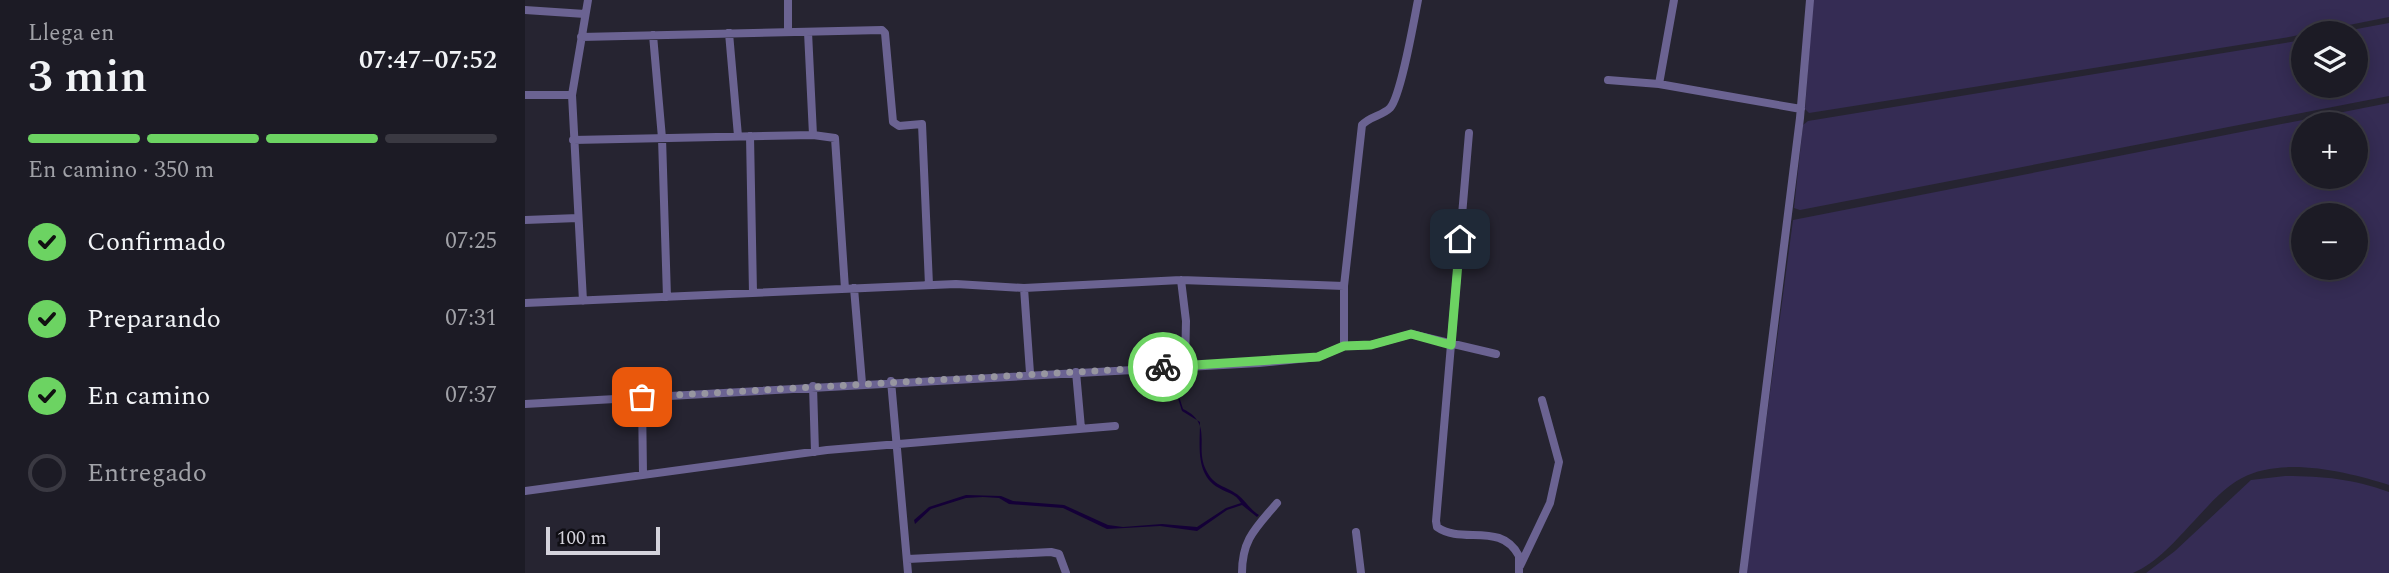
<!DOCTYPE html>
<html lang="es">
<head>
<meta charset="utf-8">
<style>
	body { margin:0; font-family:Spectral,serif; background:#292832; color:#f1f3f6; height:100vh; display:flex; flex-direction:column; font-size:26px; white-space:nowrap }
	* { box-sizing:border-box; margin:0 }
	p { font-size:23px; color:#a0a1a7 }
	.icon { flex:none; width:38px; height:38px; fill:none; stroke:currentColor; stroke-width:2; stroke-linecap:round; stroke-linejoin:round }
	.map { position:relative; flex:1; overflow:hidden }
	.drawer { display:flex; flex-direction:column; background:#1c1b25; width:525px }
	.drawer>* { flex:none }
	.buttons { position:absolute; left:1766px; top:21px; display:grid; gap:14px }
	.buttons a { display:grid; place-items:center; width:77px; height:77px; border-radius:50%; background:#1c1b25; box-shadow:0 4px 18px #0003,0 0 0 2px #3a3942; font-size:35px }
	.scale { position:absolute; left:21px; bottom:18px; width:114px; box-sizing:border-box; padding-left:7px; border:4px solid #d4d3dc; border-top:0; font-size:19px; line-height:24px; white-space:nowrap; color:#d4d3dc; -webkit-text-stroke:5px #0f0e14; paint-order:stroke }
	.pin { position:absolute; display:grid; place-items:center; width:60px; height:60px; color:#fff; margin:-30px; border-radius:14px; box-shadow:0 4px 10px #0006 }
	.courier { position:absolute; display:grid; place-items:center; width:70px; height:70px; margin:-35px; border:5px solid #6cd362; border-radius:50%; background:#fff; color:#222; box-shadow:0 2px 9px #0007 }
	.headline em { font-style:normal; font-weight:600 }
	.headline div { display:flex; flex-direction:column-reverse }
	.headline { display:flex; align-items:center; justify-content:space-between; height:119px; padding:0 28px }
	h1 { font-size:46px; font-weight:600; line-height:52px }
	.bar { display:grid; grid-template-columns:repeat(4,1fr); gap:10px 7px; align-content:center; height:84px; padding:0 28px }
	.bar i { height:9px; border-radius:5px; background:#3a3942 }
	.bar .on { background:#6cd362 }
	.bar p { grid-column:span 4 }
	ol { padding:0 28px; list-style:none }
	li { display:flex; align-items:center; gap:21px; height:77px }
	li p { margin-inline-start:auto }
	li .icon { padding:7px; border-radius:50%; background:#6cd362; color:#111; stroke-width:4 }
	li:last-child { color:#a0a1a7 }
	li i { width:38px; height:38px; border:4px solid #3a3942; border-radius:50% }
	main { display:flex; flex:1; min-height:0 }
	.map>svg:first-child { display:block }
	.green { fill:#352c54; fill-rule:evenodd }
	.water { fill:#140037 }
	.lines { fill:none; stroke-linecap:round; stroke-linejoin:round }
	.street { stroke:#6b6392; stroke-width:8 }
	.done { stroke:#9796a0; stroke-width:7; stroke-dasharray:0 12.6 }
	.route { stroke:#6cd362; stroke-width:9 }
</style>
</head>
<body>
<main>
<section class="drawer">
<div class="headline"><div><h1>3 min</h1><p>Llega en</p></div><em>07:47–07:52</em></div>
<div class="bar"><i class="on"></i><i class="on"></i><i class="on"></i><i></i><p>En camino · 350 m</p></div>
<ol>
<li><svg class="icon" aria-label="check" viewBox="0 0 24 24"><path d="M5 12l5 5 9-10"/></svg>Confirmado<p>07:25</p></li>
<li><svg class="icon" aria-label="check" viewBox="0 0 24 24"><path d="M5 12l5 5 9-10"/></svg>Preparando<p>07:31</p></li>
<li><svg class="icon" aria-label="check" viewBox="0 0 24 24"><path d="M5 12l5 5 9-10"/></svg>En camino<p>07:37</p></li>
<li><i></i>Entregado</li>
</ol>
</section>
<div class="map">
<svg width="1864" height="573" viewBox="0 0 1864 573">
	<rect width="100%" height="100%" fill="#262431"/>
	<!-- green -->
	<path class="green" d="M1288,0H1864V17L1764,37L1284,113L1280,109Z
		M1864,23V96L1275,210L1269,208L1278,125L1283,121L1778,40V86H1830V33H1810Z
		M1864,103V485C1823,472 1757,456 1717,478C1698,488 1684,505 1669,521C1651,540 1633,562 1608,573H1221L1268,220ZM1778,124H1830V177H1778ZM1778,215H1830V268H1778Z
		M1760,476C1798,476 1828,479 1864,492V573H1621L1650,551L1726,480Z"/>
	<!-- water -->
	<path class="water" d="M646,371L658,409C689,424 669,446 681,470C689,486 698,485 710,493C719,498 724,509 734,515L732,517L717,505L702,510L672,531L635,526L582,529L538,508L484,504L474,498L458,497L441,498L406,509L390,524L389,520L404,507L441,495L476,496L488,501L539,505L583,525L598,527L637,524L672,527L701,508L716,503C710,493 704,494 694,488C670,475 675,445 675,422L657,411L647,379L639,372Z"/>
	<g class="lines">
		<!-- street -->
		<path class="street" d="M0,10L60,14
			M263,32V0
			M283,32L288,135
			M204,33L213,136
			M128,35L137,138L142,297
			M56,37L357,30L360,33L368,122L374,126L397,124L404,285
			M1083,80L1134,84L1276,109
			M1134,84L1149,0
			M0,95H47
			M944,133L911,521L912,527C937,545 976,521 994,556V573
			M225,136L228,293
			M48,140L288,135L310,138L320,289
			M0,220L53,218
			M656,280L661,321L660,366
			M329,288L337,383
			M499,288L505,373
			M58,301L47,95L63,0
			M0,303L431,284L499,288L656,280L819,286
			M819,346V286L837,125C845,116 857,116 865,108C876,96 889,20 893,0
			M551,372L556,428
			M366,381L383,573
			M288,386L290,452
			M117,397L118,475
			M0,404L734,363L793,357L819,346L846,345L886,334L971,354
			M0,491L302,450L590,426
			M831,532L836,573
			M383,559L526,552L534,554L541,573
			M995,566L1025,503L1034,462L1017,400
			M717,573C717,539 731,528 752,503
			M1218,573L1275,118L1285,0"/>
	</g>
	<g class="lines">
		<!-- done -->
		<path class="done" d="M117,397L638,367"/>
		<!-- route -->
		<path class="route" d="M638,367L793,357L819,346L846,345L886,334L926,345L935,239"/>
	</g>
</svg>
<div class="buttons">
<a><svg class="icon" aria-label="layers" viewBox="0 0 24 24"><path d="M12 4l9 5-9 5-9-5zM3 14l9 5 9-5"/></svg></a>
<a>+</a>
<a>−</a>
</div>
<div class="scale">100 m</div>
<div class="pin" style="left:117px;top:397px;background:#ea580c"><svg class="icon" aria-label="bag" viewBox="0 0 24 24"><path d="M5 8h14l-1 12H6zM9 8a3 3 0 0 1 6 0"/></svg></div>
<div class="pin" style="left:935px;top:239px;background:#1f2937"><svg class="icon" aria-label="home" viewBox="0 0 24 24"><path d="M3 11l9-7 9 7M6 9v11h12V9"/></svg></div>
<div class="courier" style="left:638px;top:367px"><svg class="icon" aria-label="bike" viewBox="0 0 24 24"><circle cx="6" cy="16" r="4"/><circle cx="18" cy="16" r="4"/><path d="M6 16l4-8h5l3 8M10 8l3 8H6M13 5h3"/></svg></div>
</div>
</main>
</body>
</html>
